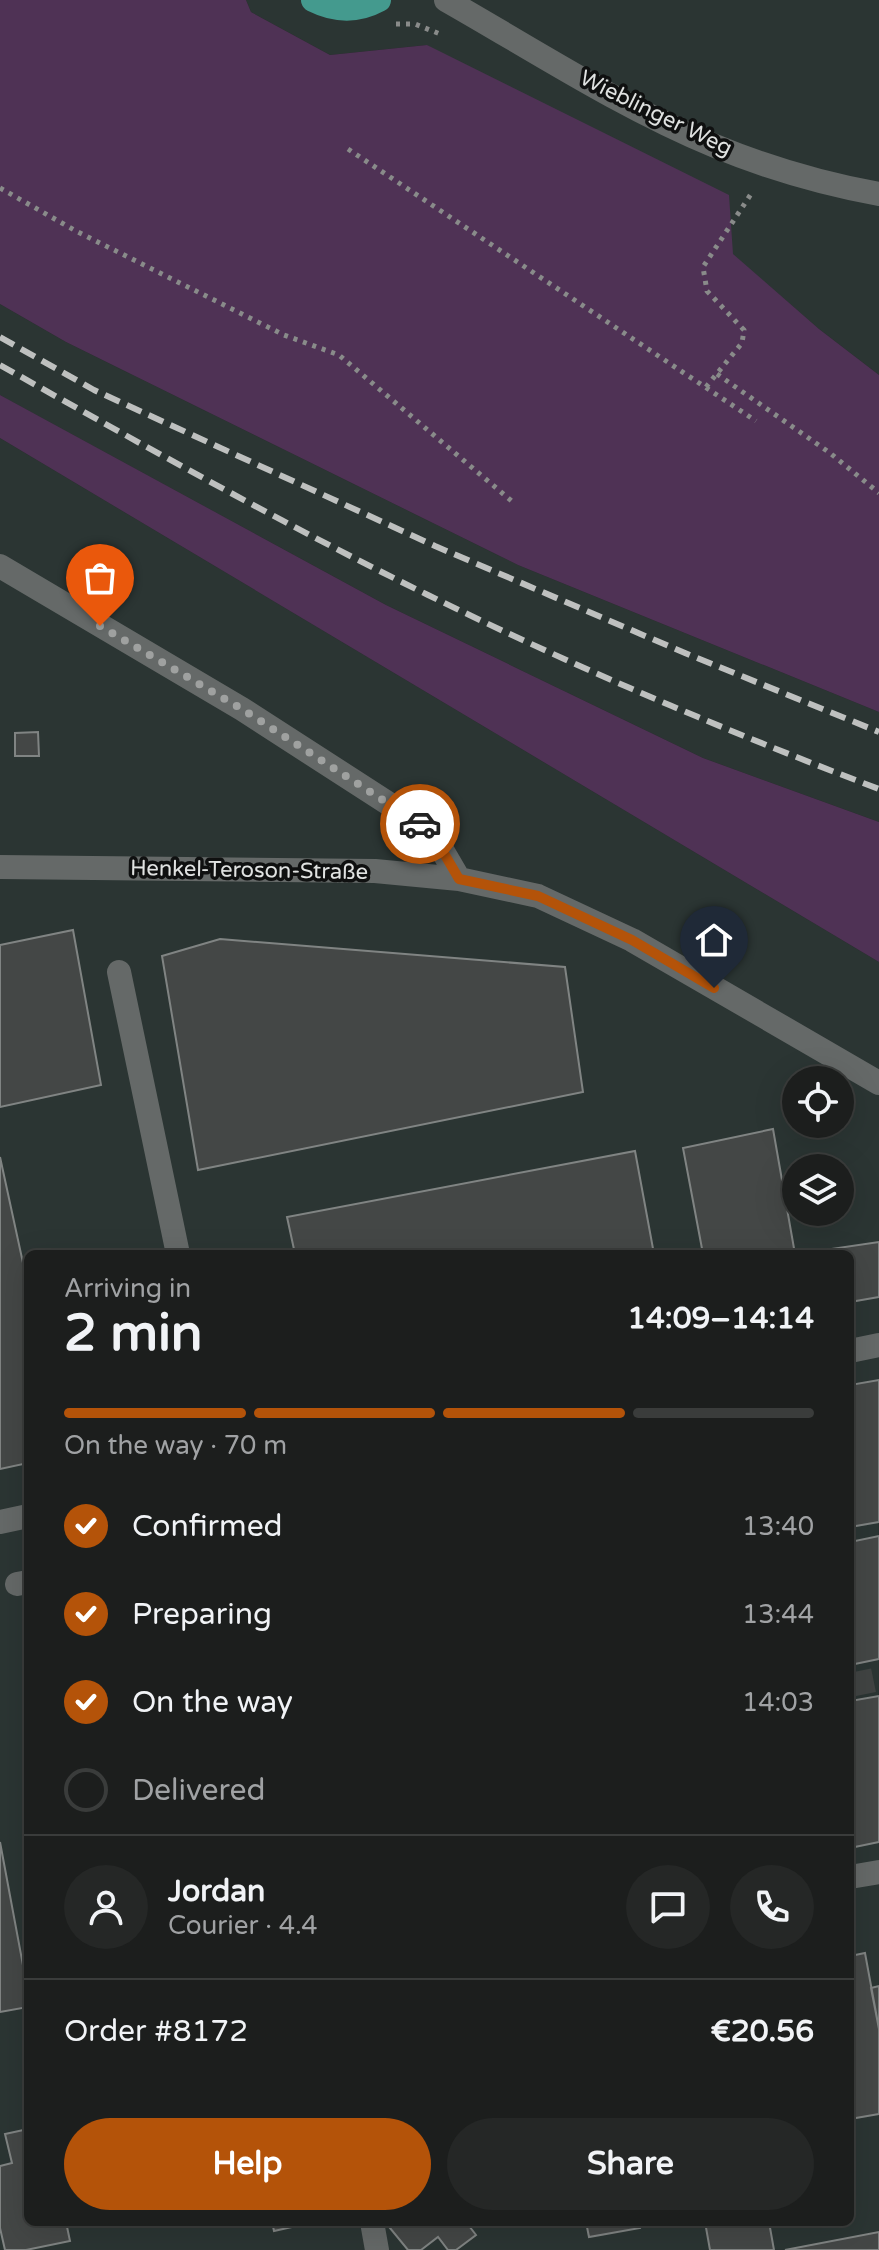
<!DOCTYPE html>
<html lang="en">
<head>
<meta charset="utf-8">
<style>
	body { margin:0; font-family:"Varela Round",sans-serif; background:#252726; color:#f1f3f6; height:100vh; display:flex; flex-direction:column; font-size:30px; white-space:nowrap }
	* { box-sizing:border-box; margin:0 }
	p { font-size:26px; color:#a0a2a4 }
	.icon { flex:none; width:44px; height:44px; fill:none; stroke:currentColor; stroke-width:2; stroke-linecap:round; stroke-linejoin:round }
	.map { position:relative; flex:1; overflow:hidden }
	.sheet { position:absolute; left:24px; top:1250px; width:830px; height:976px; display:flex; flex-direction:column; background:#1c1e1d; border-radius:12px; box-shadow:0 8px 32px #0002,0 0 0 2px #3a3c3b }
	.sheet>* { flex:none }
	.buttons { position:absolute; left:782px; top:1066px; display:grid; gap:16px }
	.buttons a { display:grid; place-items:center; width:72px; height:72px; border-radius:50%; background:#1c1e1d; box-shadow:0 8px 32px #0002,0 0 0 2px #3a3c3b; font-size:40px }
	.pin { position:absolute; display:grid; place-items:center; width:68px; height:68px; color:#fff; margin:-82px -34px; border-radius:50% 50% 50% 0; rotate:-45deg; box-shadow:0 0 8px #0007 }
	.pin .icon { rotate:45deg }
	.courier { position:absolute; display:grid; place-items:center; width:80px; height:80px; margin:-40px; border:6px solid #b45309; border-radius:50%; background:#fff; color:#222; box-shadow:0 2px 10px #0007 }
	.overview em { font-style:normal; font-weight:800 }
	.overview div { display:flex; flex-direction:column-reverse }
	.overview { display:flex; align-items:center; justify-content:space-between; height:136px; padding:0 40px }
	h1 { font-size:52px; font-weight:800; line-height:60px }
	.bar { display:grid; grid-template-columns:repeat(4,1fr); gap:12px 8px; align-content:center; height:96px; padding:0 40px }
	.bar i { height:10px; border-radius:6px; background:#3a3c3b }
	.bar .selected { background:#b45309 }
	.bar p { grid-column:span 4 }
	.line { display:flex; align-items:center; gap:20px; padding:0 40px; border-top:2px solid #3a3c3b }
	.line div { flex:1 }
	.round { display:grid; place-items:center; flex:none; width:84px; height:84px; border-radius:42px; background:#252726 }
	ol { padding:0 40px; list-style:none }
	li { display:flex; align-items:center; gap:24px; height:88px }
	li p { margin-inline-start:auto }
	li .icon { padding:8px; border-radius:50%; background:#b45309; color:#fff; stroke-width:4 }
	li:last-child { color:#a0a2a4 }
	li i { width:44px; height:44px; border:4px solid #3a3c3b; border-radius:50% }
	.button { display:flex; gap:16px; margin-top:auto; padding:16px 40px }
	.button a { flex:1; height:92px; border-radius:48px; background:#b45309; color:#fff; font-size:32px; font-weight:800; line-height:92px; text-align:center }
	.button a+a { background:#252726; color:#f1f3f6 }
	.map>svg:first-child { display:block }
	.built { fill:#2b3533; fill-rule:evenodd }
	.green { fill:#4f3255 }
	.building { fill:#444746; stroke:#808483; stroke-width:2 }
	.lines { fill:none; stroke-linecap:round; stroke-linejoin:round }
	.minor-tunnel { stroke:#414443; stroke-width:24; stroke-dasharray:24 12; stroke-linecap:butt }
	.path { stroke:#898b8a; stroke-width:5; stroke-dasharray:4 6; stroke-linecap:butt }
	.minor { stroke:#656968; stroke-width:24 }
	.major { stroke:#449a8e; stroke-width:24 }
	.rail { stroke:#bec0bf; stroke-width:6; stroke-dasharray:16 8; stroke-linecap:butt }
	.done { stroke:#9fa1a0; stroke-width:8; stroke-dasharray:0 14.4 }
	.route { stroke:#b45309; stroke-width:10 }
	.labels { text-anchor:middle; dominant-baseline:central; stroke-width:7; stroke-linejoin:round; paint-order:stroke }
	.street-label { font-size:22px; fill:#e0e2e1; stroke:#0f1010 }
</style>
</head>
<body>
<div class="map">
<svg width="879" height="2250" viewBox="0 0 879 2250">
	<rect width="100%" height="100%" fill="#252827"/>
	<!-- built -->
	<path class="built" d="M246,0H879V375L819,329L732,254L427,45L330,55L251,12Z
		M0,304L66,342L518,565L879,712V822L703,758L386,605L7,399L0,395Z
		M0,438L879,962V2250H0ZM796,1080H840V1124H796ZM796,1168H840V1212H796ZM28,1254H850V2222H28Z"/>
	<!-- green -->
	<path class="green" d="M0,0H246L251,12L330,55L427,45L729,195L733,254L819,329L879,375V712L518,565L66,342L0,304Z
		M0,395L386,605L703,758L879,822V962L0,438Z"/>
	<!-- building -->
	<path class="building" d="M38,732L39,756H15V733Z
		M73,930L101,1085L0,1107V945Z
		M220,939L565,967L583,1092L198,1170L162,956Z
		M773,1129L795,1254H703L683,1148Z
		M635,1151L654,1254H295L287,1217Z
		M0,1157L28,1286V1463L0,1469Z
		M879,1242V1297L850,1302V1254H832L831,1249Z
		M879,1380V1522L850,1527V1385Z
		M879,1536V1659L850,1665V1542Z
		M879,1696V1842L850,1848V1701Z
		M0,1842L28,1992V2007L0,2012Z
		M865,1953L879,2029V2114L850,2119V1956Z
		M879,1986V2029L871,1988Z
		M28,2129V2222H66L70,2241L26,2250H5L0,2228V2166L12,2163L5,2134Z
		M272,2222H310V2223L274,2231Z
		M385,2222H466L476,2235L456,2250H448L438,2237L421,2250H408Z
		M586,2222H639L640,2228L589,2237Z
		M705,2222H769L774,2250H710Z
		M879,2232V2250H785Z"/>
	<g class="lines">
		<!-- minor-tunnel -->
		<path class="minor-tunnel" d="M850,1685L879,1679"/>
		<!-- path -->
		<path class="path" d="M396,24H415L440,34
			M348,149L756,421
			M0,188L76,231L284,335L339,355L514,503
			M717,374L830,453L879,493
			M706,387L742,343L744,330L707,291L703,267L753,191"/>
		<!-- minor -->
		<path class="minor" d="M446,0C534,50 621,107 715,146C766,167 824,184 879,194
			M0,566L242,709L431,831L459,879
			M0,867L375,871L459,879L538,896L632,940L879,1083
			M119,972L178,1254
			M850,1351L879,1345
			M0,1522L28,1516
			M17,1584L28,1582
			M850,1877L879,1872
			M372,2222L377,2250"/>
		<!-- major -->
		<path class="major" d="M313,0C335,11 357,12 379,0"/>
		<!-- rail -->
		<path class="rail" d="M0,337L94,390L435,546L685,653L879,732
			M0,365C141,444 283,524 428,595C575,667 726,731 879,789"/>
	</g>
	<g class="lines">
		<!-- done -->
		<path class="done" d="M100,626L242,709L420,824"/>
		<!-- route -->
		<path class="route" d="M420,824L431,831L459,879L538,896L632,940L714,988"/>
	</g>
	<g class="labels">
		<!-- street labels -->
		<g class="street-label">
			<text transform="translate(656 113) rotate(26)">Wieblinger Weg</text>
			<text transform="translate(249 870) rotate(1)">Henkel-Teroson-Straße</text>
		</g>
	</g>
</svg>
<div class="buttons">
<a><svg class="icon" aria-label="locate" viewBox="0 0 24 24"><circle cx="12" cy="12" r="6"/><path d="M12 2v4M12 18v4M2 12h4M18 12h4"/></svg></a>
<a><svg class="icon" aria-label="layers" viewBox="0 0 24 24"><path d="M12 4l9 5-9 5-9-5zM3 14l9 5 9-5"/></svg></a>
</div>
<div class="pin" style="left:100px;top:626px;background:#ea580c"><svg class="icon" aria-label="bag" viewBox="0 0 24 24"><path d="M5 8h14l-1 12H6zM9 8a3 3 0 0 1 6 0"/></svg></div>
<div class="pin" style="left:714px;top:988px;background:#1f2937"><svg class="icon" aria-label="home" viewBox="0 0 24 24"><path d="M3 11l9-7 9 7M6 9v11h12V9"/></svg></div>
<div class="courier" style="left:420px;top:824px"><svg class="icon" aria-label="car" viewBox="0 0 24 24"><path d="M5 17H2v-5l4-1 3-4h7l3 4 3 1v5h-3M9 17h6M6 11h13"/><circle cx="7" cy="17" r="2"/><circle cx="17" cy="17" r="2"/></svg></div>
<section class="sheet">
<div class="overview"><div><h1>2 min</h1><p>Arriving in</p></div><em>14:09–14:14</em></div>
<div class="bar"><i class="selected"></i><i class="selected"></i><i class="selected"></i><i></i><p>On the way · 70 m</p></div>
<ol>
<li><svg class="icon" aria-label="check" viewBox="0 0 24 24"><path d="M5 12l5 5 9-10"/></svg>Confirmed<p>13:40</p></li>
<li><svg class="icon" aria-label="check" viewBox="0 0 24 24"><path d="M5 12l5 5 9-10"/></svg>Preparing<p>13:44</p></li>
<li><svg class="icon" aria-label="check" viewBox="0 0 24 24"><path d="M5 12l5 5 9-10"/></svg>On the way<p>14:03</p></li>
<li><i></i>Delivered</li>
</ol>
<div class="line" style="height:144px"><a class="round"><svg class="icon" aria-label="person" viewBox="0 0 24 24"><circle cx="12" cy="8" r="4"/><path d="M4 21q1-7 8-7t8 7"/></svg></a><div><b>Jordan</b><p>Courier · 4.4</p></div><a class="round"><svg class="icon" aria-label="chat" viewBox="0 0 24 24"><path d="M4 5h16v11H9l-5 4z"/></svg></a><a class="round"><svg class="icon" aria-label="phone" viewBox="0 0 24 24"><path d="M5 4h4l2 5-3 2q2 4 5 5l2-3 5 2v4C11 20 4 13 5 4z"/></svg></a></div>
<div class="line" style="height:104px"><div>Order #8172</div><b>€20.56</b></div>
<div class="button"><a>Help</a><a>Share</a></div>
</section>
</div>
</body>
</html>
